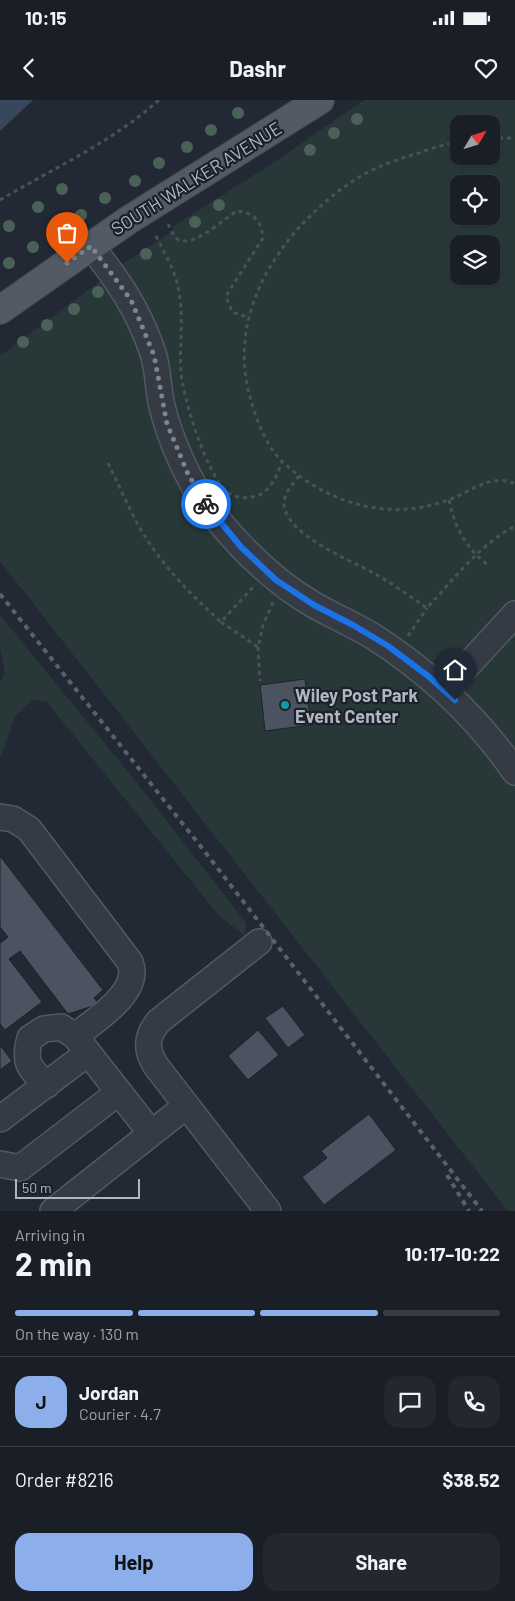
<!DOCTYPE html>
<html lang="en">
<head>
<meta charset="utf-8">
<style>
	body { margin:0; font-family:Barlow,sans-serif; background:#23272f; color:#f1f3f6; height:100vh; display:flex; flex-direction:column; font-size:19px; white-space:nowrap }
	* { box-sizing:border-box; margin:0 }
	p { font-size:16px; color:#9fa2a7 }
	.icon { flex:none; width:28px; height:28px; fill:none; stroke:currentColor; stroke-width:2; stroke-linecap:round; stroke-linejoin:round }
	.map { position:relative; height:1111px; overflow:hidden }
	.sheet { display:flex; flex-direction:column; background:#1a1f27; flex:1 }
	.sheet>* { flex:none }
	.needle { width:32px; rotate:52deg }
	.fabs { position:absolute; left:450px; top:15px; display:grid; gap:10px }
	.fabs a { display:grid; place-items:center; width:50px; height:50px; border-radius:10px; background:#1a1f27; box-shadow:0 1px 4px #0004,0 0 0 1px #383d44; font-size:25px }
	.scale { position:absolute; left:15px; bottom:12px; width:125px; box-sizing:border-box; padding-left:5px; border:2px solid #afb6c1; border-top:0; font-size:14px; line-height:18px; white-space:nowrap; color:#afb6c1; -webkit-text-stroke:4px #1b2029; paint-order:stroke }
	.pin { position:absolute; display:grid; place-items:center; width:42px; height:42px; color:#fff; margin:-51px -21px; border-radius:50% 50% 50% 0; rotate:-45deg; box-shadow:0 0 5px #0007 }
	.pin .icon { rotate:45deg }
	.courier { position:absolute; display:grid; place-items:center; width:50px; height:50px; margin:-25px; border:4px solid #1a73e8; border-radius:50%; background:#fff; color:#222; box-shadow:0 1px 6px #0007 }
	.summary em { font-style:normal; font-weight:700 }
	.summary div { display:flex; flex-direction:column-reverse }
	.summary { display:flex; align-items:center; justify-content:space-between; height:85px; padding:0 15px }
	h1 { font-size:32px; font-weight:700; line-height:38px }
	.bar { display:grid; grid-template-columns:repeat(4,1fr); gap:8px 5px; align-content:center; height:60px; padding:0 15px }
	.bar i { height:6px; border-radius:4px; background:#383d44 }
	.bar .current { background:#8caeea }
	.bar p { grid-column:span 4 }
	.line { display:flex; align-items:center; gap:12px; padding:0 15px; border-top:1px solid #383d44 }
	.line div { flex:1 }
	.round { display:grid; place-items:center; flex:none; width:52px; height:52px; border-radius:15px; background:#23272f }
	.primary-button { display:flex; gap:10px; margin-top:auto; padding:10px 15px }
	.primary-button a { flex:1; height:58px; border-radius:15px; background:#8caeea; color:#111; font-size:20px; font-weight:700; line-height:58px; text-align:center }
	.primary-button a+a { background:#23272f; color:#f1f3f6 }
	.status { display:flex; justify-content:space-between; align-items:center; height:35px; padding:0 25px; background:#1a1f27; direction:ltr }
	.status svg { height:14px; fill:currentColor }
	header { display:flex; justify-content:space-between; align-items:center; height:65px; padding:0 15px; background:#1a1f27; font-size:22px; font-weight:700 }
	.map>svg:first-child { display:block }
	.green { fill:#283839; fill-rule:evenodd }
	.water { fill:#39475c }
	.building { fill:#4a535f; stroke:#1c222b }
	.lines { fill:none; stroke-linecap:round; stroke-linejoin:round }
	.minor-casing { stroke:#525962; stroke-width:28 }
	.major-casing { stroke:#3e444e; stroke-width:30 }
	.path { stroke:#455456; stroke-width:3; stroke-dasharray:4 4; stroke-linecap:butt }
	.minor { stroke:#353b45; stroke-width:25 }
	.major { stroke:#535a65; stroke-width:28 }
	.rail { stroke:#59616d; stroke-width:4; stroke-dasharray:5 5; stroke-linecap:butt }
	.tree { fill:#4a6157 }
	.done { stroke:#7e8590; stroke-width:5; stroke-dasharray:0 9 }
	.route { stroke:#1a73e8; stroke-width:6 }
	.culture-dot { fill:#0f9aa8; stroke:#1b2029; stroke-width:2 }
	.labels { text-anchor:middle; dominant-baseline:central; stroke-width:4.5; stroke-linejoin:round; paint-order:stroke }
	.street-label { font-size:18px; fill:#afb6c1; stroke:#1b2029 }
	.poi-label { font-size:18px; font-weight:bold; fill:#afb6c1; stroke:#1b2029; text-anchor:start }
</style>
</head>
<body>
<div class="status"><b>10:15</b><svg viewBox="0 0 49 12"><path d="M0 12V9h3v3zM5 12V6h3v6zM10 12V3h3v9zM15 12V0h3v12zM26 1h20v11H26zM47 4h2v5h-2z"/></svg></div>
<header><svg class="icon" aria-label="back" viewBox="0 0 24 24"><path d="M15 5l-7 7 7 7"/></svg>Dashr<svg class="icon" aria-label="heart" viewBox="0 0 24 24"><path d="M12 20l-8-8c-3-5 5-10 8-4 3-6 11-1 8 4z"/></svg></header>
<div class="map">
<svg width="515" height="1111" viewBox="0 0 515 1111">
	<rect width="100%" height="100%" fill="#222934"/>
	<!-- green -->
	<path class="green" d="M364,0H515V1111H508L0,461V256L123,164L174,130L172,127L273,63ZM459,24H491V56H459ZM459,84H491V116H459ZM459,144H491V176H459Z
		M0,515L138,684L247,824L244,835L219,816L47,602L32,600L15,616L0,659V583L5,572L0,547Z"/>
	<!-- water -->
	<path class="water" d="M0,0H33L0,31Z"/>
	<!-- building -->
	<path class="building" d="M305,579L311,625L265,631L260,585Z
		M0,756L103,890L94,898L99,904L68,914L20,851L9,859L42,902L5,930L0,924V843L8,837L0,827Z
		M283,906L305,935L288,948L265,918Z
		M258,930L279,955L248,980L228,956Z
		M0,945L12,961L0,970Z
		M369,1014L396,1050L324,1105L302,1077L327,1058L321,1051Z"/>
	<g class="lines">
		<!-- minor casing -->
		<g class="minor-casing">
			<path id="minor" d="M91,146C119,182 138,209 153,253C158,269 158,286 161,302C169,338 190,386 213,414C242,450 274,482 314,505C333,516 355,525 374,537C430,573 477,617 515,672
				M445,590L515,514
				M0,717L13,719L29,729L130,862C142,891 96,920 75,936L151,1033
				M259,842L159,921C146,936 145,949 156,966L268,1111
				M47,985C29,968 23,963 30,938L44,929L61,927L75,936
				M0,1019L88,953
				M0,1064L20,1068L119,992
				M53,1111L186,1006"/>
		</g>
		<!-- major casing -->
		<g class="major-casing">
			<path id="major" d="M0,210L127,121L320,0"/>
		</g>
		<!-- path -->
		<path class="path" d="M491,38H515
			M459,42C445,44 432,48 419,53C398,59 375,67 356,79C285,125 225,209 250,297C256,319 266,347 284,363C328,404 391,422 448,400C469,393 492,372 515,384
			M0,100C54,68 112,42 159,0
			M168,124C171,129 173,137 179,140C195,147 223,119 237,111C254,113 261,120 263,138L226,196L232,212L247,217
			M156,136C165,154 176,172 179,192C184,219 179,246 181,272C183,299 207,375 227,392C235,397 243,399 252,397C270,394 276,377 282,362
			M108,363C120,387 130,412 144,435C165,468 192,496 221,522L254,486
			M299,376C292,385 283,394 284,406C288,434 346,459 368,470C389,481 408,495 427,508C454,479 479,445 515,426
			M449,400C455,429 466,448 489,466
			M221,522L258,547L263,525L274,500
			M408,536L427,508
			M258,547L260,581"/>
		<!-- minor -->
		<use href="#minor" class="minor"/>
		<!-- major -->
		<use href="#major" class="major"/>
		<!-- rail -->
		<path class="rail" d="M0,494L202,748L482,1111
			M447,1075L469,1111"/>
	</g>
	<!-- trees -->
	<g class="tree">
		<circle cx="238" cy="13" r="6"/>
		<circle cx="357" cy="19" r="6"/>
		<circle cx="211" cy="30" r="6"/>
		<circle cx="334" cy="33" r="6"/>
		<circle cx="187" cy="47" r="6"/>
		<circle cx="310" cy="50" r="6"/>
		<circle cx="159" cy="63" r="6"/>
		<circle cx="135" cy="81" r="6"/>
		<circle cx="62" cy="89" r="6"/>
		<circle cx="105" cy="98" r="6"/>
		<circle cx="219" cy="105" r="6"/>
		<circle cx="38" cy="107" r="6"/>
		<circle cx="81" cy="115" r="6"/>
		<circle cx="195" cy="122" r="6"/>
		<circle cx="9" cy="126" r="6"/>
		<circle cx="57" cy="130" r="6"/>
		<circle cx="33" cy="147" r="6"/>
		<circle cx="146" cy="154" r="6"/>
		<circle cx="9" cy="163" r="6"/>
		<circle cx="98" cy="192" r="6"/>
		<circle cx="74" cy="209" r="6"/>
		<circle cx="47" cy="225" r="6"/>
		<circle cx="23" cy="242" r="6"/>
	</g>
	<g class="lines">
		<!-- done -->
		<path class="done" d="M67,163L91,146L131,200L154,255L167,324L188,374L206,404"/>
		<!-- route -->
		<path class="route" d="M206,404L241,447L276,480L314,505L353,525L388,546L428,576L455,600"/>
	</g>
	<!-- markers -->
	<circle class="culture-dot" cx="285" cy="605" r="5"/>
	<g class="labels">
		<!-- street labels -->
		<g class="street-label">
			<text transform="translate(196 78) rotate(-32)">SOUTH WALKER AVENUE</text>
		</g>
		<!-- poi labels -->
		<g class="poi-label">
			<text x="295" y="595">Wiley Post Park<tspan x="295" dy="21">Event Center</tspan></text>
		</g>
	</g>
</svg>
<div class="fabs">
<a><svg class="needle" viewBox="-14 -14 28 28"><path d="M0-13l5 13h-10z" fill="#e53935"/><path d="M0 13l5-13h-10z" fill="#9fa2a7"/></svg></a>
<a><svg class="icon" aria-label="locate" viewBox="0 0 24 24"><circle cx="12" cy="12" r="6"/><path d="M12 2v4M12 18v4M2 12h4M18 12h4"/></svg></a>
<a><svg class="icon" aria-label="layers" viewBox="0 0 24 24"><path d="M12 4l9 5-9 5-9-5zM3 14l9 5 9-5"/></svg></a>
</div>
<div class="scale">50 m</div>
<div class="pin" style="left:67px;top:163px;background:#ea580c"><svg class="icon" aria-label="bag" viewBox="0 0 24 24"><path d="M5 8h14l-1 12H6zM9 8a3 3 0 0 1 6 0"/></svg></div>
<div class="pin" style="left:455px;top:600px;background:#1f2937"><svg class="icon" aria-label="home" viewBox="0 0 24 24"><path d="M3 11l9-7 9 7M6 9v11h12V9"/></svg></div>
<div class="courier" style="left:206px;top:404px"><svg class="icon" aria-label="bike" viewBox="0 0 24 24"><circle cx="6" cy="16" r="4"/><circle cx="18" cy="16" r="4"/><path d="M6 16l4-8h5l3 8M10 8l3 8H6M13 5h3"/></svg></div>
</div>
<section class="sheet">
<div class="summary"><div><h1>2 min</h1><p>Arriving in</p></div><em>10:17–10:22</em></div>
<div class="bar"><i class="current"></i><i class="current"></i><i class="current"></i><i></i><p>On the way · 130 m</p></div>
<div class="line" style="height:90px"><b class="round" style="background:#8caeea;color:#111">J</b><div><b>Jordan</b><p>Courier · 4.7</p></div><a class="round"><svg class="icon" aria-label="chat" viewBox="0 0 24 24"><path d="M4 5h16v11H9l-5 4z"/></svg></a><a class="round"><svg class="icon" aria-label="phone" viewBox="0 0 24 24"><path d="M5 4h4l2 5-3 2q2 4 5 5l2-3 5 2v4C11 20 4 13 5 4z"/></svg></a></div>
<div class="line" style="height:65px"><div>Order #8216</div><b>$38.52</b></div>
<div class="primary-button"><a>Help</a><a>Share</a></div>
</section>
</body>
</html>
